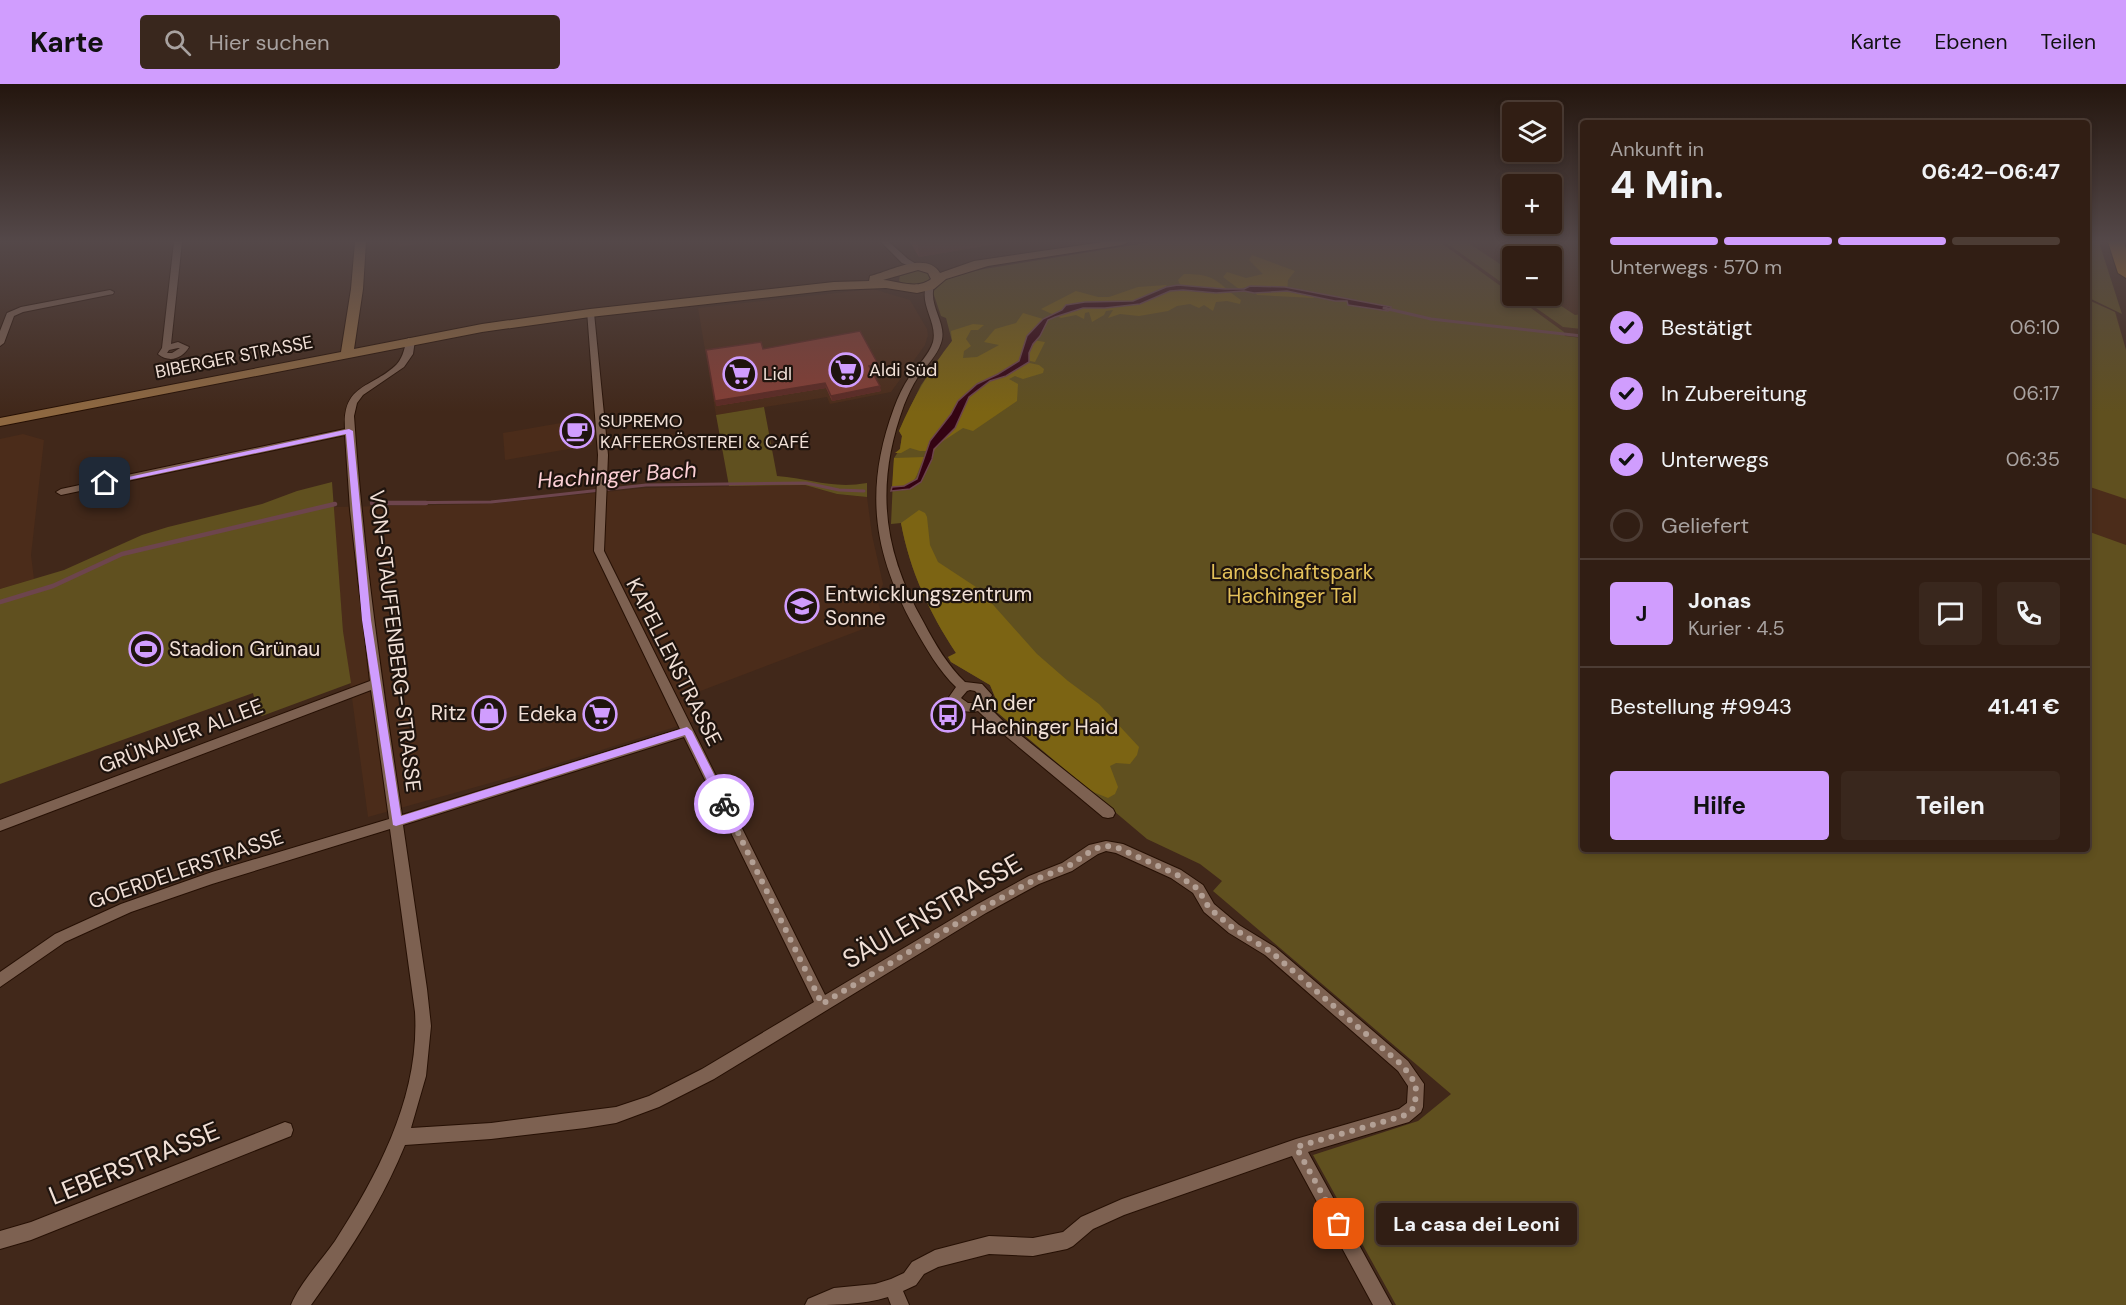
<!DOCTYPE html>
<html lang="de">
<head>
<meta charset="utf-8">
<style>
	body { margin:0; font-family:"DM Sans",sans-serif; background:#39271d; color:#f1f3f6; height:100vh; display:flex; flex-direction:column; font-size:22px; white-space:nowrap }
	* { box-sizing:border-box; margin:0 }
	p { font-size:20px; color:#a8a2a0 }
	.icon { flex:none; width:33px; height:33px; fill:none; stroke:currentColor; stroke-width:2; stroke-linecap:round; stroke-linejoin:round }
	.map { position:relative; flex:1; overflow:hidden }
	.details { position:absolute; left:1580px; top:36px; width:510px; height:732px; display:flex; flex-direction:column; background:#311e14; border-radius:6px; box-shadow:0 3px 9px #0003,0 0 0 2px #4c3c34 }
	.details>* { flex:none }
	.fabs { position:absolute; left:1502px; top:18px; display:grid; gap:12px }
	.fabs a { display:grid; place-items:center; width:60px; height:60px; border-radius:6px; background:#311e14; box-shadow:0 3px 9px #0003,0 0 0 2px #4c3c34; font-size:30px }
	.pin { position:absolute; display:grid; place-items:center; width:51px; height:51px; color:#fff; margin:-26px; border-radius:12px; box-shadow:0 3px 9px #0006 }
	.courier { position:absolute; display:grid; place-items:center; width:60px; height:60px; margin:-30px; border:4px solid #d09dfe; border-radius:50%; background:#fff; color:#222; box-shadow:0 2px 8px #0007 }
	.bubble { position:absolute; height:42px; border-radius:6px; background:#311e14; box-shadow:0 3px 9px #0003,0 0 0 2px #4c3c34; font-size:20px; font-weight:700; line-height:42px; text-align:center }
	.summary em { font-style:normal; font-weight:700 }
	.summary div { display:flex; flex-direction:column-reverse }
	.summary { display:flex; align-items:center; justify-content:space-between; height:102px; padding:0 30px }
	h1 { font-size:39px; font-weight:700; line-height:45px }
	.bar { display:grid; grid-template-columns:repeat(4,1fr); gap:9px 6px; align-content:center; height:72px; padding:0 30px }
	.bar i { height:8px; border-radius:4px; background:#4c3c34 }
	.bar .current { background:#d09dfe }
	.bar p { grid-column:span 4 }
	.line { display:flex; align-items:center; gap:15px; padding:0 30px; border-top:2px solid #4c3c34 }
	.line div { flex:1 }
	.round { display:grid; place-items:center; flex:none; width:63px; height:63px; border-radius:6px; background:#39271d }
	ol { padding:0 30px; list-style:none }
	li { display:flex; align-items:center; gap:18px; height:66px }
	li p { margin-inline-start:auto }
	li .icon { padding:6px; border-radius:50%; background:#d09dfe; color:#111; stroke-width:4 }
	li:last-child { color:#a8a2a0 }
	li i { width:33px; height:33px; border:3px solid #4c3c34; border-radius:50% }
	.action { display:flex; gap:12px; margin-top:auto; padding:12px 30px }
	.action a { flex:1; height:69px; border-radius:6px; background:#d09dfe; color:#111; font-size:24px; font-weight:700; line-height:69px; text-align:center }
	.action a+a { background:#39271d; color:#f1f3f6 }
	header { display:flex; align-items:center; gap:36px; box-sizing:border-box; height:84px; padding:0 30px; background:#d09dfe; color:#111 }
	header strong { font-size:28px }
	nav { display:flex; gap:33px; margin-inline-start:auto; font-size:21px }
	.search { width:420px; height:54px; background:#39271d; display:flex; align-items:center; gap:15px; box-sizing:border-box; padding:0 21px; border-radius:6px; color:#a8a2a0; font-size:22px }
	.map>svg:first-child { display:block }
	.built { fill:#4b2c1a; fill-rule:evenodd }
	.green { fill:#60501f }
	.forest { fill:#7c6413 }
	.water { fill:#340312; stroke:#6d454d; stroke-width:1.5 }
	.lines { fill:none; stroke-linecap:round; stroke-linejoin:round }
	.stream-far1 { stroke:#6d454d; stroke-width:3 }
	.stream { stroke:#6d454d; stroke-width:4.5 }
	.street-casing { stroke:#261004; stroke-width:2 }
	.secondary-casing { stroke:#261004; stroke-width:2 }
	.highway-casing { stroke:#261004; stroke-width:2 }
	.street { fill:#7d6151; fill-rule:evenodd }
	.secondary { fill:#8e6841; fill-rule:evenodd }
	.highway { fill:#b5771b; fill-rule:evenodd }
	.wall { fill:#72352e }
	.shaded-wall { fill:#5c2b25 }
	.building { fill:#843e35; stroke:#5c2b25; stroke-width:1.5 }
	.route { fill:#d09dfe }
	.done { stroke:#b3a095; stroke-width:6; stroke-dasharray:0 10.8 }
	.labels { text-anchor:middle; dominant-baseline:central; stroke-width:4.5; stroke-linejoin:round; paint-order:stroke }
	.far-street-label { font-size:18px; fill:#f1e0d7; stroke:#1f140e }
	.far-poi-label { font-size:18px; fill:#f1e0d7; stroke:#1f140e; text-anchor:start }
	.park-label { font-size:21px; fill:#e4c15a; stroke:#1f140e }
	.poi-label { font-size:21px; fill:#f1e0d7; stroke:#1f140e; text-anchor:start }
	.street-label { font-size:21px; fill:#f1e0d7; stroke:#1f140e }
	.water-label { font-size:22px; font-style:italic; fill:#fccfd5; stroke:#1f140e }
	.near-street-label { font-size:26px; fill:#f1e0d7; stroke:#1f140e }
</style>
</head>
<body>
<header>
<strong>Karte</strong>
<div class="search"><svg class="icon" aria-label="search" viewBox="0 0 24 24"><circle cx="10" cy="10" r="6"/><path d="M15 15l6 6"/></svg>Hier suchen</div>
<nav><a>Karte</a><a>Ebenen</a><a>Teilen</a></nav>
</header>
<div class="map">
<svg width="2126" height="1221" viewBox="0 0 2126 1221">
	<rect width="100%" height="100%" fill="#41281a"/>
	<!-- built -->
	<path class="built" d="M1214,158H1582V292L1390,222ZM1512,172H1551V212H1512Z
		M873,205L910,216L927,245L928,251L925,261L891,308L830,320L827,313L716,331L698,224Z
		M2086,214L2116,228L2126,265V489L2087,475Z
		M589,334L592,361L505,376L503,349Z
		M23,350L44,356L31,471L34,495L0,505V355Z
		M805,401L837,410L867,413L872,451L883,500L877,515L884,537L690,611L701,635L537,686L368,733L343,547L333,423L488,420L645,404Z"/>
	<!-- green -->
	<path class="green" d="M1152,158H1440L1564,248L1565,252L1582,254V765H2086L2087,447L2126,461V1221H1396L1313,1071L1418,1037L1451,1010L1213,807L1222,797L1200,780L1147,755L992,624L995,613L990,601L951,578L948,573L956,569C929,528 910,487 901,439L891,440L894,374L900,365L902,352L899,347L921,301L952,257L946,234L941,232L933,208L946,194L984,185Z
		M1445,158H1467L1512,188V206Z
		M2086,158H2099L2122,230L2087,213Z
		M919,186L928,188L932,196C922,203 908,204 899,197L900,191Z
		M1519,212H1546L1575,231L1582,230V245L1563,243Z
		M2086,215L2115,228L2126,266V415L2087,402Z
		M764,323L777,392C811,395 833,405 867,399V413L837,410L805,401L729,402L716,331Z
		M332,398L343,547L351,599L262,632L258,629L253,609L0,700V505L64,486L142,451L168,443L262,420L297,407Z"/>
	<!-- forest -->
	<path class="forest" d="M1252,171L1295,187L1288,196L1287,207L1313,211L1314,214L1257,211L1250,202L1239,205L1223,193L1227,188L1246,194L1263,190L1249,176Z
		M1184,190C1218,190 1215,198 1241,216L1240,220L1227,217L1216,218L1213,227L1204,221L1199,224L1190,220L1177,222L1168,227L1139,232L1120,230L1108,234L1113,226L1106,227L1104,231L1092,238L1089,228L1085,229L1084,235L1076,231L1061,234L1041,225L1076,207L1098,213H1109L1138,203L1166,201L1170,207L1182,205L1178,196Z
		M1023,229L1043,235L1026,255L1045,258L1035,278L1021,275L1020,277L1039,281L1044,285L1043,289L1023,295L1015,292L1009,295L1018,300L1017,317L973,347L963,344L940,359L934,367H920L910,364L901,369H895L900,365L902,352L899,347C913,314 930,285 952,257L951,247L973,240L984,241L978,246H971L966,255L971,262L964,267L963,274L977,273L999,261L984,258L995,245L1016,239Z
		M925,373C913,393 921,401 892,403L894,374Z
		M919,426L925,429L927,433L930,461L938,478L979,505L1037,570L1068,597L1099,620L1139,663L1137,671L1130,680L1116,679L1110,682L1118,703L1115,710L1108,714L1091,707L992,624L995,613L990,601L951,578L948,573L956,569C929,528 910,487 901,439Z"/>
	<!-- water -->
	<path class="water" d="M1178,201L1225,205H1244L1250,202L1285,203L1391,223L1388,227L1348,221L1347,217H1335L1287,207L1254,209L1244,207L1216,209L1183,206L1170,207L1140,220L1105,224H1083L1055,233L1048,236L1040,252L1033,260L1029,269V278L1006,292L990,297L969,313L955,344L934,365L932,375L921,398L910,405L891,407L892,403L904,402L917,395L930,357L951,330L958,317L977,300L998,290L1019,277L1027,252L1043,235L1062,226L1066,221L1085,218L1133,217L1166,203Z"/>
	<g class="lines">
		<!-- stream-far1 -->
		<path class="stream-far1" d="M1384,224L1431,235L1582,252
			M372,419L491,418L646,401L806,399L839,406L864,407"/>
		<!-- stream -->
		<path class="stream" d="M372,419H426
			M0,518L53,502L122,470L335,420"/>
		<!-- street casing -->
		<g class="street-casing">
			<path id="street" d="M174,158H182L171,260L178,258L189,263C182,275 169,279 158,270L162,264ZM178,264H180L172,269H167L169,266Z
				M881,158H889L908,175L921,183L917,185L902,179Z
				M927,200L934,202C928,222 948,240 941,259C937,272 926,282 918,293C912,302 908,311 904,321C875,400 882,466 924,539C935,560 948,582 965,598L982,600L992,611L987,621L1004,638L1113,725L1115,729L1113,733L1108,734L1103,733L996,644L978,627C965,630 954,625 949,613L956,603C939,587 926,564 914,543C873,469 864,405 894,324C898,313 903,302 910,292C918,281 929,271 933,258C938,238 918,220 927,200ZM970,606L975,607L980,612L974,619H968L961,614L967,607Z
				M110,206L114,208L113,210L23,228L14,232L4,259L0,262V247L7,229L21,223Z
				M587,227L594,229L608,371L604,467L825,911L976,821L1029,792L1062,779L1089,761L1106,757L1123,760L1181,786L1203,801L1214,820L1239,841L1275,863L1408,977L1424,1000L1423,1023L1421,1028L1409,1038L1308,1068L1392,1221H1373L1292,1072L1124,1131L1093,1145L1073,1162L1067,1165L1033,1172L989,1170L938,1183L924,1190L916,1201L903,1207L909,1221H891L888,1213C862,1221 833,1221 805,1221L808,1215L834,1204L875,1200L891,1195L904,1189L912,1178L935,1166L989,1152L1033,1154L1063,1148L1081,1133L1122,1115L1296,1055L1399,1025L1407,1019L1408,1002L1398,987L1265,871L1229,849L1204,828L1193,809L1171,794L1116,769L1106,767L1098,770L1072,787L1039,800L986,829L714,995L659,1023L616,1039L585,1044L491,1055L405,1061C382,1118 347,1171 311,1221H291C300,1199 321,1177 335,1157C379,1089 420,1011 415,928L390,745L212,800L131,828L65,858L0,903V888L55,850L121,820L212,788L389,735L371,606L0,747V736L370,597L350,426L345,351L61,411L56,408L61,405L345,345C342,299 372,305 397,280C404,272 404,263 408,254L415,256L413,270L404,283L363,311L357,319L354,332C363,467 382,598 402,731L680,645L594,467L598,371ZM684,653L814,918L702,985L649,1012L616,1023L491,1039L411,1044L426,992L431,942L427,905L403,741Z
				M285,1038L291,1040L293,1046L291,1052L31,1156L0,1165V1147L31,1138Z"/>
		</g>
		<!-- secondary casing -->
		<g class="secondary-casing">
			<path id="secondary" d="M355,158H366L363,205L354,265L482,240L590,225L834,198L869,197L870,192C888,188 927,166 940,189L974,177L1103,158H1128L1122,161L988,182L946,195L934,205L917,209L886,204L834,206L590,233L482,248L0,342V334L341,268L351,205ZM918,186L928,189L931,195C917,206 899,197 883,196Z"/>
		</g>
		<!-- highway casing -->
		<g class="highway-casing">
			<path id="highway" d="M2108,158H2124L2126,165V194L2118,189Z"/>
		</g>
		<!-- street -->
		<use href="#street" class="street"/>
		<!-- secondary -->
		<use href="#secondary" class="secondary"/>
		<!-- highway -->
		<use href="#highway" class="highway"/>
	</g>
	<!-- wall -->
	<path class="wall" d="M910,158H1001V159L919,173Z
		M763,265L878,285L872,286L881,307L832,317L826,304L716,322Z"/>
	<!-- shaded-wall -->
	<path class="shaded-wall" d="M397,158H424V159L400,163Z
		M918,158H1001V159L919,173Z
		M878,280V285L870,286L869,282Z
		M825,299L826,304L716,322L715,317Z
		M880,302L881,307L832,317L831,312Z"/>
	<!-- building -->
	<path class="building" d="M860,247L878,280L869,282L880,302L831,312L825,299L715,317L706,266L761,258L763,265Z"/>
	<!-- sky -->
	<linearGradient id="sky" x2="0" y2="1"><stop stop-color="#24160e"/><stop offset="0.48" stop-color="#544849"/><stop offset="1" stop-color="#544849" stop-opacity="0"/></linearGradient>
	<rect width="2126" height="328" fill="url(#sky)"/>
	<!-- route -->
	<path class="route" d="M349,345L353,347L371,536L401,732L687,643L692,647L729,720L728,723H720L685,651L396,742L393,741L362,536L346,350L105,401L101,399Z"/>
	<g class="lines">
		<!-- done -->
		<path class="done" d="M724,720L822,920L981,825L1034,796L1067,783L1094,765L1106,762L1118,764L1176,790L1198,805L1209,824L1234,845L1270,867L1403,982L1416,1000L1415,1023L1403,1032L1296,1063L1339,1140"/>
	</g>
	<!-- icons -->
	<defs>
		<g id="supermarket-ring" transform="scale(1.725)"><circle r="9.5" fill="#1f140e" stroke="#d09dfe" stroke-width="1.5"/><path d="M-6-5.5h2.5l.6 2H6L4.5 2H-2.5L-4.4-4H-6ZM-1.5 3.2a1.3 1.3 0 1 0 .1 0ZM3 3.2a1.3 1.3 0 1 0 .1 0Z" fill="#d09dfe"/></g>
		<g id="cafe-ring" transform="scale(1.725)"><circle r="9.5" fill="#1f140e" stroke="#d09dfe" stroke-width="1.5"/><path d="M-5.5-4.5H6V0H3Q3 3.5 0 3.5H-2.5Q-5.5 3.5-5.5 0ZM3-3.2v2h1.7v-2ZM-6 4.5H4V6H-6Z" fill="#d09dfe"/></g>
		<g id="school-ring" transform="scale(1.725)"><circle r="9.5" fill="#1f140e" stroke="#d09dfe" stroke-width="1.5"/><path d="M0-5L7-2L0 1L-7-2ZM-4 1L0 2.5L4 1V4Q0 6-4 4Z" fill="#d09dfe"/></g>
		<g id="stadium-ring" transform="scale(1.725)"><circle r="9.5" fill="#1f140e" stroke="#d09dfe" stroke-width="1.5"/><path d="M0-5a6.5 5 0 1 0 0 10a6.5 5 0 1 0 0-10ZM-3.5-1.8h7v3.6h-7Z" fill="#d09dfe"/></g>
		<g id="shop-ring" transform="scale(1.725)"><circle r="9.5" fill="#1f140e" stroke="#d09dfe" stroke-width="1.5"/><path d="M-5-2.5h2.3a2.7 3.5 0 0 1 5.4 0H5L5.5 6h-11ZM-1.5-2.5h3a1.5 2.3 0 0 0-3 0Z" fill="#d09dfe"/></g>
		<g id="bus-ring" transform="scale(1.725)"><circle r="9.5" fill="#1f140e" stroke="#d09dfe" stroke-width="1.5"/><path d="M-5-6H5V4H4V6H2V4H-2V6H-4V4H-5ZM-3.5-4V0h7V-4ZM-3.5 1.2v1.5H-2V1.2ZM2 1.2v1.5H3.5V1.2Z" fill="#d09dfe"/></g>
	</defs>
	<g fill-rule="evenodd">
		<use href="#supermarket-ring" x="846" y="286"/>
		<use href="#supermarket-ring" x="740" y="290"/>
		<use href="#cafe-ring" x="577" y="347"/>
		<use href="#school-ring" x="802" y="522"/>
		<use href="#stadium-ring" x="146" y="565"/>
		<use href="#shop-ring" x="489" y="629"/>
		<use href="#supermarket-ring" x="600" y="630"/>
		<use href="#bus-ring" x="948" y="631"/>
	</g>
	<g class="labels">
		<!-- far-street labels -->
		<g class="far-street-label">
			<text transform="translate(234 273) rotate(-11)">BIBERGER STRASSE</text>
		</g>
		<!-- far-poi labels -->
		<g class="far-poi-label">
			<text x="869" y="286">Aldi Süd</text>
			<text x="763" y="290">Lidl</text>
			<text x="600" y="337">SUPREMO<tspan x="600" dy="21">KAFFEERÖSTEREI &amp; CAFÉ</tspan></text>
		</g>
		<!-- park labels -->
		<g class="park-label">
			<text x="1292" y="488">Landschaftspark<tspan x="1292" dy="24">Hachinger Tal</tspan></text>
		</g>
		<!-- poi labels -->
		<g class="poi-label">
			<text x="825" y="510">Entwicklungszentrum<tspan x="825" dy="24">Sonne</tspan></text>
			<text x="169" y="565">Stadion Grünau</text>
			<text x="971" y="619">An der<tspan x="971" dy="24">Hachinger Haid</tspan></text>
			<text x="466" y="629" text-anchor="end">Ritz</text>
			<text x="577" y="630" text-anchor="end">Edeka</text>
		</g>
		<!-- street labels -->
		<g class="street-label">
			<text transform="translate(395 557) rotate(83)">VON-STAUFFENBERG-STRASSE</text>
			<text transform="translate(674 578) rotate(63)">KAPELLENSTRASSE</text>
			<text transform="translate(181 652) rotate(-21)">GRÜNAUER ALLEE</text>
			<text transform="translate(186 785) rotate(-19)">GOERDELERSTRASSE</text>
		</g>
		<!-- water labels -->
		<g class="water-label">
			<text transform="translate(617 391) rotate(-4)">Hachinger Bach</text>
		</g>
		<!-- near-street labels -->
		<g class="near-street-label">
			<text transform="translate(932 827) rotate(-30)">SÄULENSTRASSE</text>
			<text transform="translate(134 1079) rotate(-22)">LEBERSTRASSE</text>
		</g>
	</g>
</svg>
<div class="fabs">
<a><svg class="icon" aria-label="layers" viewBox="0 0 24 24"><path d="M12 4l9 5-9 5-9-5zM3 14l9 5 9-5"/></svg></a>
<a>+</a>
<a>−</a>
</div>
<div class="pin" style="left:1339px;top:1140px;background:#ea580c"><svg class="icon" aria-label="bag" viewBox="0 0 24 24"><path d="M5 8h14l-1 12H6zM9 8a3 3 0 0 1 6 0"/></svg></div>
<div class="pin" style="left:105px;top:399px;background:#1f2937"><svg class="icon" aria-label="home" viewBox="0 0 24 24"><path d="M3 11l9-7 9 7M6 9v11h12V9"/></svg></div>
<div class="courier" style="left:724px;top:720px"><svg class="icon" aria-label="bike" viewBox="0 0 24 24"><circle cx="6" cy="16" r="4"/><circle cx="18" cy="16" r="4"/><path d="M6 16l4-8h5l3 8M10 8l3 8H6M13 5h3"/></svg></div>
<div class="bubble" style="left:1376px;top:1119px;width:201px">La casa dei Leoni</div>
<section class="details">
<div class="summary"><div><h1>4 Min.</h1><p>Ankunft in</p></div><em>06:42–06:47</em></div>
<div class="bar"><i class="current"></i><i class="current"></i><i class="current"></i><i></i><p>Unterwegs · 570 m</p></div>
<ol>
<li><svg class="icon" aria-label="check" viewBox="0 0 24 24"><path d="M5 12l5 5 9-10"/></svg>Bestätigt<p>06:10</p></li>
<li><svg class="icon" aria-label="check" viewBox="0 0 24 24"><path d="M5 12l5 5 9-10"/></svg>In Zubereitung<p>06:17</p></li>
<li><svg class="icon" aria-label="check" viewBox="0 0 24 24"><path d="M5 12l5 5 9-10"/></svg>Unterwegs<p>06:35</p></li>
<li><i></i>Geliefert</li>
</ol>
<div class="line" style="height:108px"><b class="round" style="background:#d09dfe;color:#111">J</b><div><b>Jonas</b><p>Kurier · 4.5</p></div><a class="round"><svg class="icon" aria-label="chat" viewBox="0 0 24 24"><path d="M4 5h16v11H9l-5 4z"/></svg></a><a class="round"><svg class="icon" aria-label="phone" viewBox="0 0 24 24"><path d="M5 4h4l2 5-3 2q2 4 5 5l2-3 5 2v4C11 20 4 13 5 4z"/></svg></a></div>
<div class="line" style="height:78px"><div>Bestellung #9943</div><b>41.41 €</b></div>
<div class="action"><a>Hilfe</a><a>Teilen</a></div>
</section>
</div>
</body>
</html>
